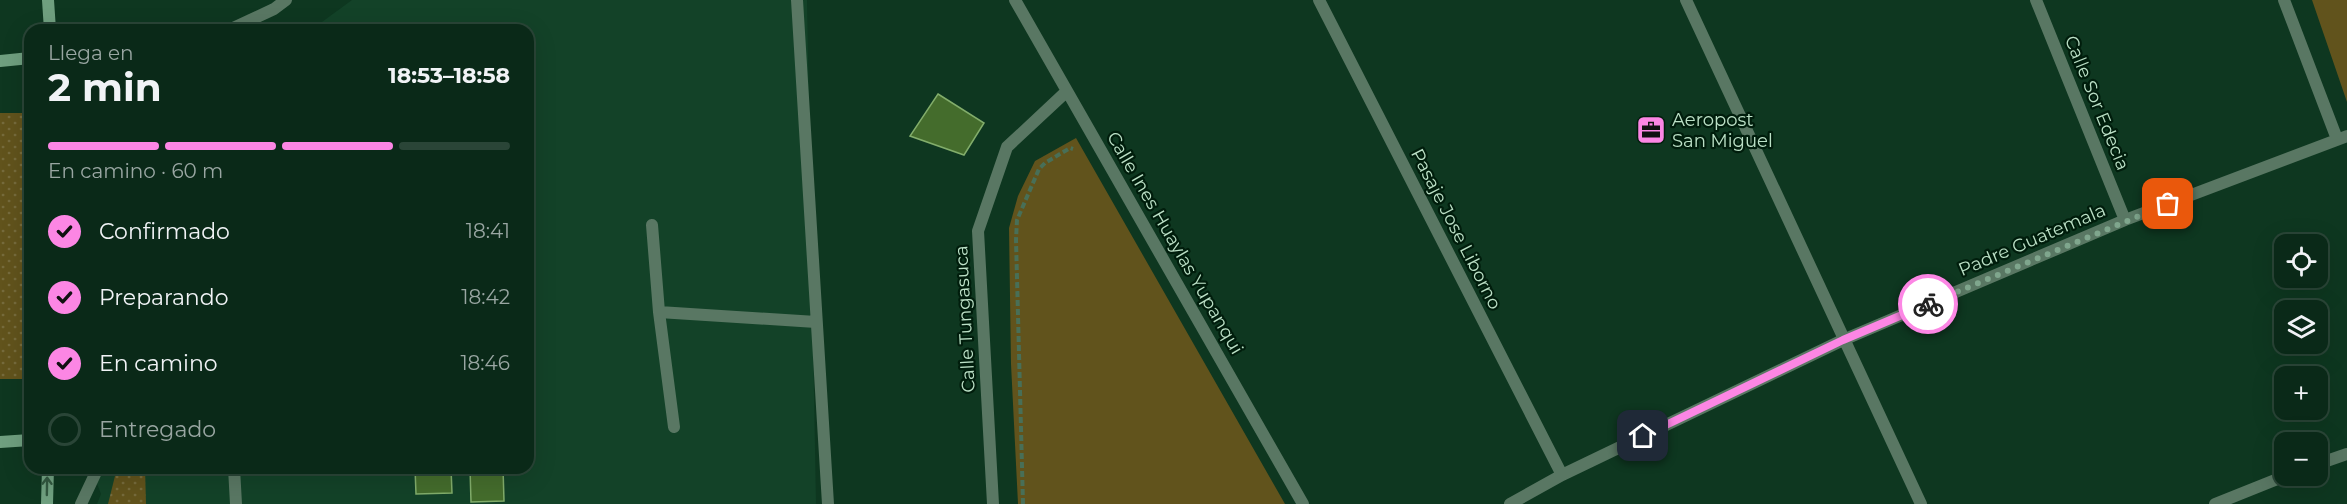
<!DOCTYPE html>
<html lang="es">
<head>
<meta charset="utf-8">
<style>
	body { margin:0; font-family:Montserrat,sans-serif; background:#183525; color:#f1f3f6; height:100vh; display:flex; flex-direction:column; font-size:22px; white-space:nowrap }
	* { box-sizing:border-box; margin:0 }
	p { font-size:20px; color:#99a6a2 }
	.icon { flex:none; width:33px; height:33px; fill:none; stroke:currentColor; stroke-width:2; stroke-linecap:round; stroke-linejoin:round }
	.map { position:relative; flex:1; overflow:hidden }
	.details { position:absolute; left:24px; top:24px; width:510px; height:450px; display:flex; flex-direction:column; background:#0a2918; border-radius:18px; box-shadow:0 6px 24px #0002,0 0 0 2px #2a4537 }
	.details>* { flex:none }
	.controls { position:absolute; left:2274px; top:234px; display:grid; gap:12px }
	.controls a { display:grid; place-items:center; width:54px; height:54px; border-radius:12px; background:#0a2918; box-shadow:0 6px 24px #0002,0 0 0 2px #2a4537; font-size:30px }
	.pin { position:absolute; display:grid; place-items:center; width:51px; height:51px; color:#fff; margin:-26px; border-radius:12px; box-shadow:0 3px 9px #0006 }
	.courier { position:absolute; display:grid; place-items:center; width:60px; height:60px; margin:-30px; border:4px solid #fc86e4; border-radius:50%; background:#fff; color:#222; box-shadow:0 2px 8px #0007 }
	.summary em { font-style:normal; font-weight:700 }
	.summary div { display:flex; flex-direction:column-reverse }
	.summary { display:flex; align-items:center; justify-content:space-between; height:102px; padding:0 24px }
	h1 { font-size:39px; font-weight:700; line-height:45px }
	.bar { display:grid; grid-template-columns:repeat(4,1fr); gap:9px 6px; align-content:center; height:72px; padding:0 24px }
	.bar i { height:8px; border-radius:4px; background:#2a4537 }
	.bar .selected { background:#fc86e4 }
	.bar p { grid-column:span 4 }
	ol { padding:0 24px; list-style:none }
	li { display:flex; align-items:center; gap:18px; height:66px }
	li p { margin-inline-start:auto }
	li .icon { padding:6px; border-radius:50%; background:#fc86e4; color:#111; stroke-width:4 }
	li:last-child { color:#99a6a2 }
	li i { width:33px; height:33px; border:3px solid #2a4537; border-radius:50% }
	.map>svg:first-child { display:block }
	.built { fill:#134228 }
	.grass { fill:url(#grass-dots) }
	.park { fill:#61531c }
	.building { fill:#446c2c; stroke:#82ad6b; stroke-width:1.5 }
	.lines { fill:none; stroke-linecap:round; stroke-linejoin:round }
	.path { stroke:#486f57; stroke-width:4; stroke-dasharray:6 3; stroke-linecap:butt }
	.lane { stroke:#597763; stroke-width:12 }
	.street { stroke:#597763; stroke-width:12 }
	.secondary { stroke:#6f9f7f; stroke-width:12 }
	.oneway { stroke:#325840 }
	.done { stroke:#7fa68d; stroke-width:6; stroke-dasharray:0 10.8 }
	.route { stroke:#fc86e4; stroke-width:8 }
	.labels { text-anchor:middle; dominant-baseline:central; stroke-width:4.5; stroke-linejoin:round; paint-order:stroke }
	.street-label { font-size:18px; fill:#bce1c7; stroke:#001d0c }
	.poi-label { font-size:18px; fill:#bce1c7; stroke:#001d0c; text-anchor:start }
</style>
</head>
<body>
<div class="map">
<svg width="2347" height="504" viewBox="0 0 2347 504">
	<defs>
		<pattern id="grass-dots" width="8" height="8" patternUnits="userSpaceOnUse" patternTransform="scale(1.5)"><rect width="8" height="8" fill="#61531c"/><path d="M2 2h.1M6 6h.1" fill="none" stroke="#766b3c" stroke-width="1.8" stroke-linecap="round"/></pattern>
	</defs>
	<rect width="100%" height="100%" fill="#0e3720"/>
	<!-- built -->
	<path class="built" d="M352,0H807L816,504H97L101,494L91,468H528V30H311Z"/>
	<!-- grass -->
	<path class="grass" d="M0,113H30V379H0Z
		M117,468H145L146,504H108Z"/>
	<!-- park -->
	<path class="park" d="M2312,0H2347V102Z
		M1076,138L1285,504H1018L1011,364L1009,228L1018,196L1035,161Z"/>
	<!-- building -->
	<path class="building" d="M938,94L984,123L964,155L910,136Z
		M415,468H451L452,493L416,494Z
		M470,468H503L504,501L471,502Z"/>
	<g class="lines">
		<!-- path -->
		<path class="path" d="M1023,504L1016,240L1017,220L1039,169L1045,163L1070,148L1073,149"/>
		<!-- lane -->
		<path class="lane" d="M797,0L828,504
			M652,225L659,312L674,427
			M659,312L816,322
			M234,468L236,504
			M81,504L98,468"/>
		<!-- street -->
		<path class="street" d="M1015,0L1303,504
			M1319,0L1562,475
			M1686,0L1921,504
			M2036,0L2125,220
			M2284,0L2337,139
			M229,30L274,9L286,0
			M2318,464L2347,454
			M993,504L978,231L1007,147L1067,91
			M1510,504L1562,475L1843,340L2125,220L2347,136
			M2215,504L2285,476"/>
		<!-- secondary -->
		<path class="secondary" d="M48,0L50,30
			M0,61L30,58
			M0,442L30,440
			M47,504L48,468"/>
	</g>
	<!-- one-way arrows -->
	<defs><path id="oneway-shaft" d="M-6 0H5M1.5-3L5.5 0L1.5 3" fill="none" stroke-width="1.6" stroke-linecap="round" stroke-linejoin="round" transform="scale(1.5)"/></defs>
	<use class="oneway" href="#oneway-shaft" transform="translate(47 486) rotate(-89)"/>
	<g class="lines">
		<!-- done -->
		<path class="done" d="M1928,304L2168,204"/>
		<!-- route -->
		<path class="route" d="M1643,436L1843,340L1928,304"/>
	</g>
	<!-- icons -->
	<defs>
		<g id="office-square" transform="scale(1.5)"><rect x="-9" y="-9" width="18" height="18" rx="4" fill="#fc86e4" stroke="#001d0c"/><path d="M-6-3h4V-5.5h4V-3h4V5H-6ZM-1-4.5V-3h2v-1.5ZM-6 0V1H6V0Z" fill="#111"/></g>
	</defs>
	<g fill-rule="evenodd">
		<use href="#office-square" x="1651" y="130"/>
	</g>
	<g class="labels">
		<!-- street labels -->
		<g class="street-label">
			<text transform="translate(2097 103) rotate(68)">Calle Sor Edecia</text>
			<text transform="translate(1456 229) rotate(63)">Pasaje Jose Liborno</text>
			<text transform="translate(2032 240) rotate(-23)">Padre Guatemala</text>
			<text transform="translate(1175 243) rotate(60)">Calle Ines Huaylas Yupanqui</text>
			<text transform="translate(965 319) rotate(-93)">Calle Tungasuca</text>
		</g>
		<!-- poi labels -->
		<g class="poi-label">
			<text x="1672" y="120">Aeropost<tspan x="1672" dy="21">San Miguel</tspan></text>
		</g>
	</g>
</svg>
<div class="controls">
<a><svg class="icon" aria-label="locate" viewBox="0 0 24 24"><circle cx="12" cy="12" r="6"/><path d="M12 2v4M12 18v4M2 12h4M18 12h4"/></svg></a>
<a><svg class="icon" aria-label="layers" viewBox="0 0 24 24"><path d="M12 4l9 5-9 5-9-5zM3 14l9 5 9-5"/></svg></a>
<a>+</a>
<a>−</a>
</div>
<div class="pin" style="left:2168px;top:204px;background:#ea580c"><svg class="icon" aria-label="bag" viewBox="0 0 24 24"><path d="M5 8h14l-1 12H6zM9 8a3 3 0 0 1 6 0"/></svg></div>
<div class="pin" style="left:1643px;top:436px;background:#1f2937"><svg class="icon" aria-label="home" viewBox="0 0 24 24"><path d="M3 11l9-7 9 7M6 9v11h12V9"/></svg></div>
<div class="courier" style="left:1928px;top:304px"><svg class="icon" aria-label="bike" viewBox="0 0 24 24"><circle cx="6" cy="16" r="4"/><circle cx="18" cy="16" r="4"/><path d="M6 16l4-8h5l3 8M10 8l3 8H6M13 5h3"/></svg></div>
<section class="details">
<div class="summary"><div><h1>2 min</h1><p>Llega en</p></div><em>18:53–18:58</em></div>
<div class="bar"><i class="selected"></i><i class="selected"></i><i class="selected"></i><i></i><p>En camino · 60 m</p></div>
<ol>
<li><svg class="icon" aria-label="check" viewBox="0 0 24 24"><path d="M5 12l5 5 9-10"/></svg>Confirmado<p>18:41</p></li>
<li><svg class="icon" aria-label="check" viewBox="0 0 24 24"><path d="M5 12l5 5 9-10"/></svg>Preparando<p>18:42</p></li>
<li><svg class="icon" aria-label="check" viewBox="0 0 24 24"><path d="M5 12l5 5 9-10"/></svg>En camino<p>18:46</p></li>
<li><i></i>Entregado</li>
</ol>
</section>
</div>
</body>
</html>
